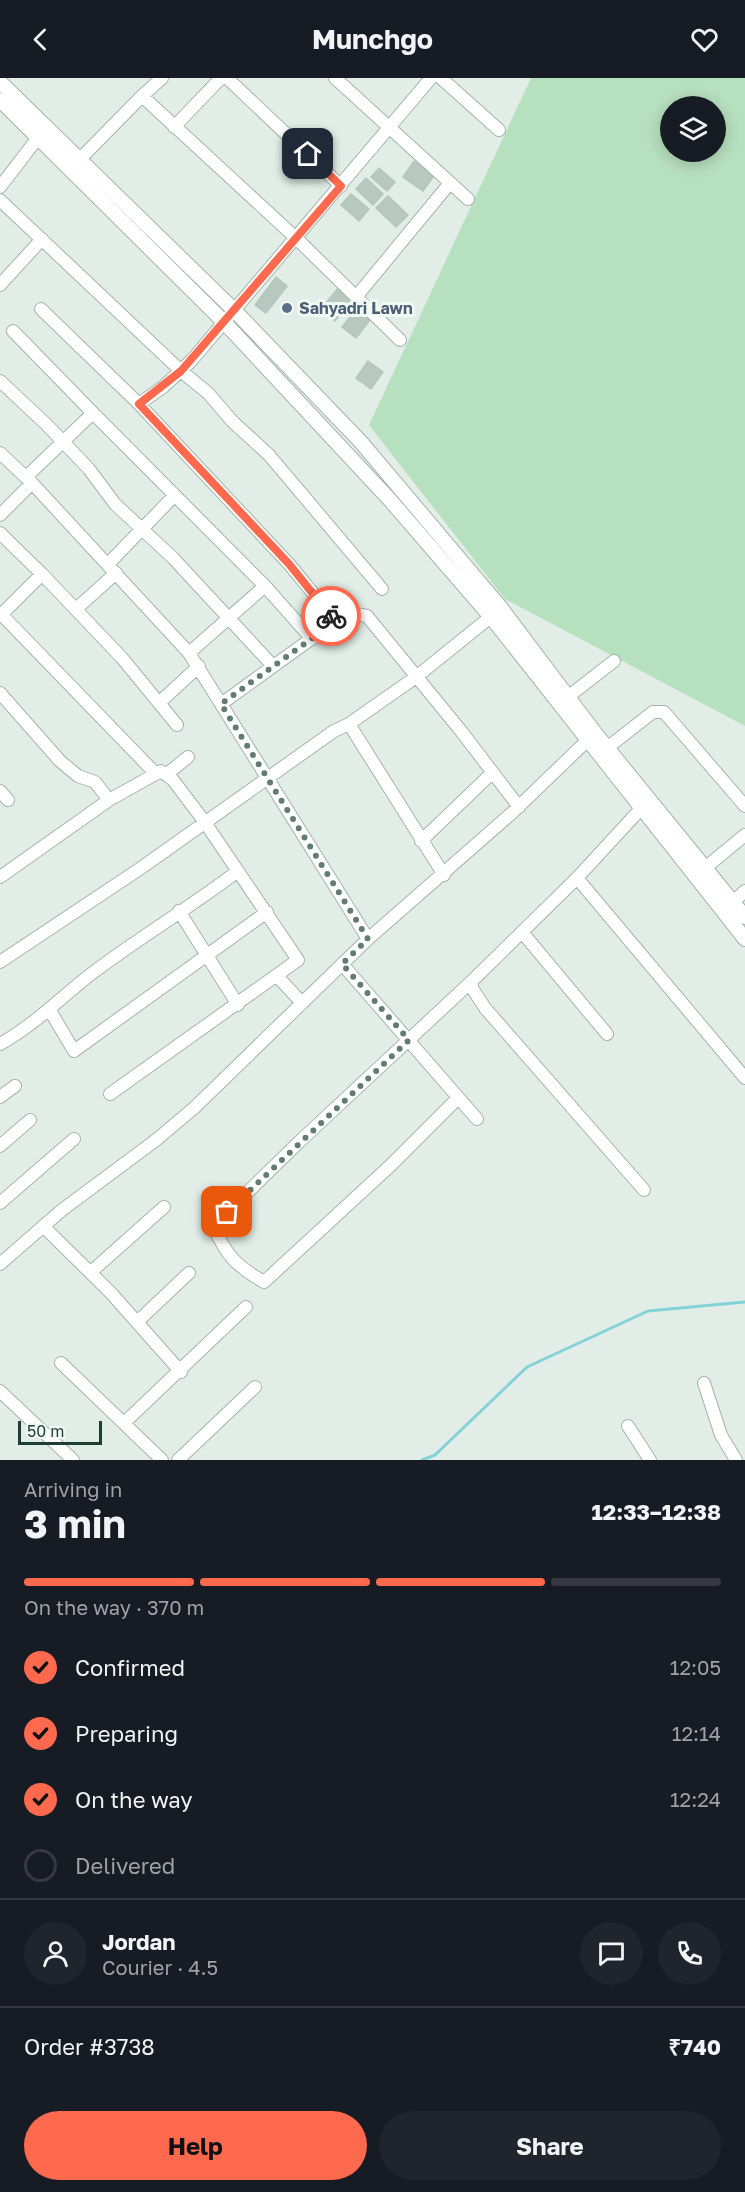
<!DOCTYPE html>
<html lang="en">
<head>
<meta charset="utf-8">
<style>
	body { margin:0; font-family:"Golos Text",sans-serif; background:#20242c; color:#f1f3f6; height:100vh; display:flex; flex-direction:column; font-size:22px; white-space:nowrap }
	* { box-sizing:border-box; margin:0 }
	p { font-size:20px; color:#9ea1a6 }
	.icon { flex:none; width:33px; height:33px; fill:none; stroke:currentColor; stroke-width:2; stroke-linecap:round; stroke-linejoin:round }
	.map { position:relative; height:1382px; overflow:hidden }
	.panel { display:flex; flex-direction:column; background:#171b24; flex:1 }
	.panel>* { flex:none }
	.buttons { position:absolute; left:660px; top:18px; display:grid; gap:12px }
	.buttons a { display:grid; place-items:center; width:66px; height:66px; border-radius:50%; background:#171b24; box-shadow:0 3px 15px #0003; font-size:30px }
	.scale { position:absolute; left:18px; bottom:15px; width:84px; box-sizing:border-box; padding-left:6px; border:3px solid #1f3f34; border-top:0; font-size:16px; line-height:21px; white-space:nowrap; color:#1f3f34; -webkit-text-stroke:4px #f1f9f4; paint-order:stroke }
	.pin { position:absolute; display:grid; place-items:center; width:51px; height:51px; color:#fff; margin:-26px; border-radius:12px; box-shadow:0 3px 9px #0006 }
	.courier { position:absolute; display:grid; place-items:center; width:60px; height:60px; margin:-30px; border:4px solid #ff694d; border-radius:50%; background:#fff; color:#222; box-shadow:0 2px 8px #0007 }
	.summary em { font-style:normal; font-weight:700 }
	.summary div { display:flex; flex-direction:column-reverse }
	.summary { display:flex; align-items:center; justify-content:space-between; height:102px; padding:0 24px }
	h1 { font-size:39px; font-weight:700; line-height:45px }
	.bar { display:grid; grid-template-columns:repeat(4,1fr); gap:9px 6px; align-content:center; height:72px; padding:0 24px }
	.bar i { height:8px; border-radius:4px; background:#363941 }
	.bar .selected { background:#ff694d }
	.bar p { grid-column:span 4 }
	.line { display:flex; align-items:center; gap:15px; padding:0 24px; border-top:2px solid #363941 }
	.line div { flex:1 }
	.round { display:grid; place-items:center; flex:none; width:63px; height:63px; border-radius:32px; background:#20242c }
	ol { padding:0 24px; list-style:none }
	li { display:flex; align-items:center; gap:18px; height:66px }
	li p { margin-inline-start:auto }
	li .icon { padding:6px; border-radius:50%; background:#ff694d; color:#111; stroke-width:4 }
	li:last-child { color:#9ea1a6 }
	li i { width:33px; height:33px; border:3px solid #363941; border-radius:50% }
	.button { display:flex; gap:12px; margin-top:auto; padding:12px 24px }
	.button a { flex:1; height:69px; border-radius:36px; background:#ff694d; color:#111; font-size:24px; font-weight:700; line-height:69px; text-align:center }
	.button a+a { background:#20242c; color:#f1f3f6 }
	header { display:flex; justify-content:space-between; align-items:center; height:78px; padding:0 24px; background:#171b24; font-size:27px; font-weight:700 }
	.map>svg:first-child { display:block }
	.green { fill:#b7e0bf; fill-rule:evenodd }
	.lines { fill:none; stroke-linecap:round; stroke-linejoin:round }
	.stream { stroke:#83d2d7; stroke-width:3 }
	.building { fill:#b6c8bf; stroke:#b2c7bd; stroke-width:1.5 }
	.minor-casing { stroke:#a3b5ad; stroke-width:14 }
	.tertiary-casing { stroke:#a3b5ad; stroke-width:16 }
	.minor { stroke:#fff; stroke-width:12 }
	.tertiary { stroke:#fff; stroke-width:14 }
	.done { stroke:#637c72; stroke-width:6; stroke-dasharray:0 10.8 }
	.route { stroke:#ff694d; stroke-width:8 }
	.service-dot { fill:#5c6f8a; stroke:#f1f9f4; stroke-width:2 }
	.labels { text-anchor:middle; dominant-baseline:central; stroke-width:6; stroke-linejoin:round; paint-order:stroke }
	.service-label { font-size:16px; font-weight:bold; fill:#4e5e75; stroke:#f1f9f4; text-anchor:start }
</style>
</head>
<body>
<header><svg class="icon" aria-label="back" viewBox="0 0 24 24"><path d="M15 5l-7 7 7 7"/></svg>Munchgo<svg class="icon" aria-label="heart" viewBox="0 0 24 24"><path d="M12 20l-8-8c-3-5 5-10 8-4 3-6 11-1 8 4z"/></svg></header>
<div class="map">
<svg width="745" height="1382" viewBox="0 0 745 1382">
	<rect width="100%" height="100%" fill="#e1ede6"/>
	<!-- green -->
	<path class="green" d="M531,0H745V648L505,521L369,347ZM670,28H716V74H670Z"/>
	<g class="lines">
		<!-- stream -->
		<path class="stream" d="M422,1382L435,1377L527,1289L648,1233L745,1224"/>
	</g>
	<!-- building -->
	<path class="building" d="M414,83L434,98L423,113L403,99Z
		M379,90L395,104L387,113L371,99Z
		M366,100L383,116L373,127L356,111Z
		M351,116L369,131L359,143L341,127Z
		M388,118L408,137L396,149L376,130Z
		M276,199L287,208L266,235L255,227Z
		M339,209L353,221L335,243L321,231Z
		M356,231L370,242L356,260L342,249Z
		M368,283L383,294L371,311L356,300Z"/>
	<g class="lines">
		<!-- minor casing -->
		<g class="minor-casing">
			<path id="minor" d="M227,0L341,108
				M335,0L468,121
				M441,0L499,52
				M142,18L162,0
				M174,49L221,0
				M80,81L142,18L297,161L400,262
				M0,109L37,61
				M0,122L181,293L208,315L232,343L269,377L382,511
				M0,207L42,161
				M356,219L450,105
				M41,231L139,326
				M13,253L93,335
				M0,303L47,347L89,391L115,426L173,480L273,588
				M0,375L32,405L189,575L221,626
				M26,399L93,335L265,508L312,561
				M0,437L32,405
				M0,455L42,496L0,538
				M108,486L174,418
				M42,496L122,580L177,647
				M76,531L116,495
				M0,535L155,695
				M336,543L289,486L139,326L163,309L191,283L431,0
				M189,575L265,508
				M0,615L60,683L78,698L95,704L109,722
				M569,618L614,583
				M160,624L199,588
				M349,646L416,599L498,533
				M607,670L653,634H664L745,728
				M167,696L188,679
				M0,713L8,722
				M421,763L492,695
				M705,790L745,757
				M0,799L109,722L161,693L173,702L204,743L298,882L110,1016
				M577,800L745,1000
				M733,824L745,813
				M179,833L238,927
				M522,854L607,956
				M368,861L221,626L336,543L350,535L367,538L461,653L519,729
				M0,884L141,790L334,653L349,646L444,797
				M342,886L477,1041
				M278,899L302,925
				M49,931L74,973L267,834
				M0,966C35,947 63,917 95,893C142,858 192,828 238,793
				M0,1019L15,1008
				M458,1020L391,1087L264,1204C235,1187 227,1178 213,1148L299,1064L472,903
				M0,1068L30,1042
				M644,1112L485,930L472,910V903L577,800L648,723
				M0,1125L74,1061
				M43,1148L111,1215L181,1294
				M0,1186L62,1132L156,1062L194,1030L368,861L513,734L594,656
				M91,1194L164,1129
				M137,1244L189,1195
				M61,1285L162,1382
				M704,1305L721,1357L736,1382
				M0,1313L73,1382
				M124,1345L246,1229
				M628,1348L650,1382
				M178,1382L255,1309"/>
		</g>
		<!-- tertiary casing -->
		<g class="tertiary-casing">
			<path id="tertiary" d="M0,4L234,232L360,363L501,530L595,655L745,839
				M0,22L224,244L390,422L491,539L745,861"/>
		</g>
		<!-- minor -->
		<use href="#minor" class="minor"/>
		<!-- tertiary -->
		<use href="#tertiary" class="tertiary"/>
	</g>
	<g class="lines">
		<!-- done -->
		<path class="done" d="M227,1134L409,962L342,886L368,861L221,626L336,543L331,538"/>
		<!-- route -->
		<path class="route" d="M308,76L341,108L181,293L139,326L289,486L331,538"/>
	</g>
	<!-- markers -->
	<circle class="service-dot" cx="287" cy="230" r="6"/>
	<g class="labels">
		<!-- service labels -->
		<g class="service-label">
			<text x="299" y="230">Sahyadri Lawn</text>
		</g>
	</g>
</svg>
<div class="buttons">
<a><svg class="icon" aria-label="layers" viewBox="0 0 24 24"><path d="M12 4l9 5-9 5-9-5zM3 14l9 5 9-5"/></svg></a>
</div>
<div class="scale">50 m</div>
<div class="pin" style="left:227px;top:1134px;background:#ea580c"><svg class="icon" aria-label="bag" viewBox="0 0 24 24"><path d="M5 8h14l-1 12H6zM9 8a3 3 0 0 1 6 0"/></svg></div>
<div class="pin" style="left:308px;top:76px;background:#1f2937"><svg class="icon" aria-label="home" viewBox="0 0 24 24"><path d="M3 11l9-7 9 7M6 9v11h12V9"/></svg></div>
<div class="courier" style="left:331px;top:538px"><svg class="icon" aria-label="bike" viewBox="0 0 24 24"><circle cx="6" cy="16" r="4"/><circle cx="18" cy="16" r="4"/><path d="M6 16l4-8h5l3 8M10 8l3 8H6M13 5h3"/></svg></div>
</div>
<section class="panel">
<div class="summary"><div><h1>3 min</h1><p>Arriving in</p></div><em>12:33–12:38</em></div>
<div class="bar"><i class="selected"></i><i class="selected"></i><i class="selected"></i><i></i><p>On the way · 370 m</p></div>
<ol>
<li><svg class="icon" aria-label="check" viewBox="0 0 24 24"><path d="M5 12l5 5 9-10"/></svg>Confirmed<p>12:05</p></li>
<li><svg class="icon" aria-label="check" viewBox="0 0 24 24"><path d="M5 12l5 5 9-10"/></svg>Preparing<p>12:14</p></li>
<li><svg class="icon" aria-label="check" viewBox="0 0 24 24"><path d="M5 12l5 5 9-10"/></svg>On the way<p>12:24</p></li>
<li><i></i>Delivered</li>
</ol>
<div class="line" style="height:108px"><a class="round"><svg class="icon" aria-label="person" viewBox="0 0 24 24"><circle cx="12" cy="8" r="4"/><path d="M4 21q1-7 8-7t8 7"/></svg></a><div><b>Jordan</b><p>Courier · 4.5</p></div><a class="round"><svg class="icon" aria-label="chat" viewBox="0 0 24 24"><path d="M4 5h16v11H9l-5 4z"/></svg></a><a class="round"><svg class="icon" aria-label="phone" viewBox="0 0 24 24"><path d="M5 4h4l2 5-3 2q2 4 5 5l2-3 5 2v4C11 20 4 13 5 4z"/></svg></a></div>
<div class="line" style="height:78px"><div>Order #3738</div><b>₹740</b></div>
<div class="button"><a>Help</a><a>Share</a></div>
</section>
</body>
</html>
